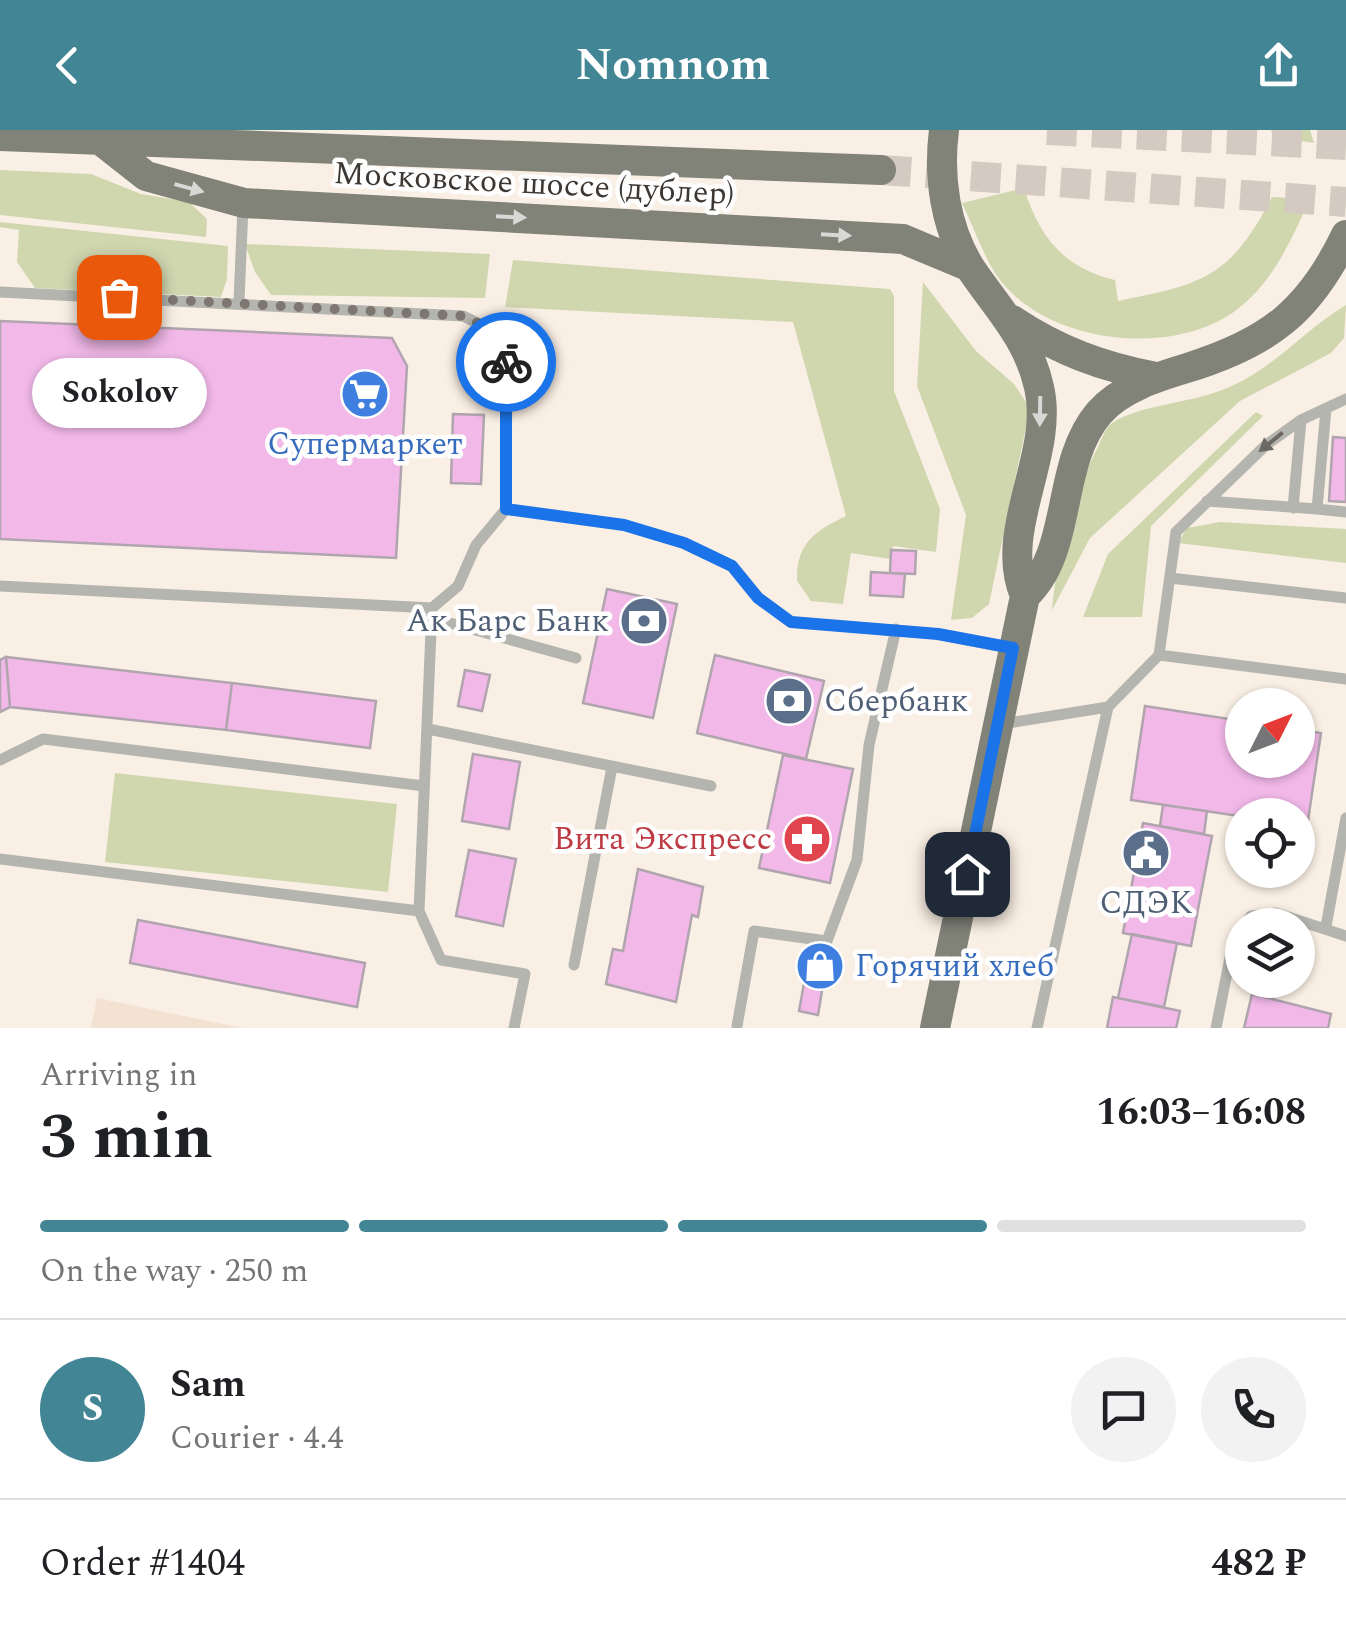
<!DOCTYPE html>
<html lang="en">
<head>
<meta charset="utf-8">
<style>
	body { margin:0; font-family:Spectral,serif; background:#f2f2f2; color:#202124; height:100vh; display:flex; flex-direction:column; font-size:38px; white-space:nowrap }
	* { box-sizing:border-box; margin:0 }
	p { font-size:32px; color:#757577 }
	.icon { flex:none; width:55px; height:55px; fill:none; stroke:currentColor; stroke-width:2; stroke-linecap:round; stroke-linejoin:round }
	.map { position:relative; height:898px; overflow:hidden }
	.sheet { display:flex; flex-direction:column; background:#fff; flex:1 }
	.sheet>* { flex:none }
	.needle { width:65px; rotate:48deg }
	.fabs { position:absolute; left:1225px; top:558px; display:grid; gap:20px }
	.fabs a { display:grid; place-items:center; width:90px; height:90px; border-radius:50%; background:#fff; box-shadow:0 2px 8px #0004; font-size:50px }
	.pin { position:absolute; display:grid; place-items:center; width:85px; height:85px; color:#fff; margin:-42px; border-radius:20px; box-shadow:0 5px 15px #0006 }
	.courier { position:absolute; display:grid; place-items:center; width:100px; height:100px; margin:-50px; border:8px solid #1a73e8; border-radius:50%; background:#fff; color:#222; box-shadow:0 2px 12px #0007 }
	.bubble { position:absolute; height:70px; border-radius:35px; background:#fff; box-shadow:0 2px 8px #0004; font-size:32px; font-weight:700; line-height:70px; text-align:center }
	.head em { font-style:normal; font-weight:700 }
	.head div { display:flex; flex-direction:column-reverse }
	.head { display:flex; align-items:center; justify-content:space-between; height:170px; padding:0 40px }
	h1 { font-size:65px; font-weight:700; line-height:75px }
	.bar { display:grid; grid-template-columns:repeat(4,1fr); gap:15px 10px; align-content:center; height:120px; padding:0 40px }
	.bar i { height:12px; border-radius:8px; background:#e0e0e0 }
	.bar .on { background:#428595 }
	.bar p { grid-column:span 4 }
	.line { display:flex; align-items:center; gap:25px; padding:0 40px; border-top:2px solid #e0e0e0 }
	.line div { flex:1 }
	.round { display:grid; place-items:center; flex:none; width:105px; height:105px; border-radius:52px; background:#f2f2f2 }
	header { display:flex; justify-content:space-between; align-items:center; height:130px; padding:0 40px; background:#428595; color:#fff; font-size:45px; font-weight:700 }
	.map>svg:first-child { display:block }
	.built { fill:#f3e2d2 }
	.green { fill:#d0d7af }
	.building { fill:#f1b8e8; stroke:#b0a5ae; stroke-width:2.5 }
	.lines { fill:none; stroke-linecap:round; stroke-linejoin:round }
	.primary-tunnel { stroke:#d4cac1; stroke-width:30; stroke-dasharray:30 15; stroke-linecap:butt }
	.lane { stroke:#b4b5af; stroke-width:11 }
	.primary { stroke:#818278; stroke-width:30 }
	.oneway { fill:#d8d9d6 }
	.oneway2 { fill:#6c6965 }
	.done { stroke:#7e7771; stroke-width:10; stroke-dasharray:0 18 }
	.route { stroke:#1a73e8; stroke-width:12 }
	.labels { text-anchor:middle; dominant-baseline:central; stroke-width:9; stroke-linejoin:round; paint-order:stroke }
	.street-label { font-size:32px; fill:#3c3733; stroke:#fefefe }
	.shop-label { font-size:32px; fill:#366cbe; stroke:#fefefe }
	.service-label { font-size:32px; fill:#4e5e75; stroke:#fefefe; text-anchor:end }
	.health-label { font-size:32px; fill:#be3a42; stroke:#fefefe; text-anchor:end }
</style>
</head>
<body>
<header><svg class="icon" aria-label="back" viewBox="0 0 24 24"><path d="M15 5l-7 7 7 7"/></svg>Nomnom<svg class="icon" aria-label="share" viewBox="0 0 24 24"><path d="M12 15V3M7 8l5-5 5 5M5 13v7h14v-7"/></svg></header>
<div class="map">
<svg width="1346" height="898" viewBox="0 0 1346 898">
	<rect width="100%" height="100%" fill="#faefe4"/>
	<!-- built -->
	<path class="built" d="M97,868L242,898H91Z"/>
	<!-- green -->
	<path class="green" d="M1271,0H1310L1314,13L1273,7Z
		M0,40L91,44L141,64L189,72L207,89L206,107L0,85Z
		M1024,58C1039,107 1064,138 1115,150L1118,171C1203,154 1230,148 1272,67L1310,69C1291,110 1275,149 1239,178C1174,230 1041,214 995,143C982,122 973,96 962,73Z
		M0,92L228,116L227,149L221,167L35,158L17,132L19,100L0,97Z
		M245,114L490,124L485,168L271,165L255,142Z
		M513,130L890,159L894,166V261L940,379L936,422L893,416L890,429L851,423L843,474L811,471L797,451C796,413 815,401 846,386L793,192L505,177Z
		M923,152L976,221L1014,254L1030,278L989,474L972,488L951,490L966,385L917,256Z
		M1346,175L1344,208L1331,223L1240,271L1090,408L1052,480C1057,422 1070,370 1097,319C1101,311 1105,298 1112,293C1142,273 1197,274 1236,254C1279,233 1307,198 1346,175Z
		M1256,282L1263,286L1151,396L1142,487H1083L1108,424Z
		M1220,392L1346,399V433L1178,413L1187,398Z
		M115,643L397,674L388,762L105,732Z"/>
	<!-- building -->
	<path class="building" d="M0,191L392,208L407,236L396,428L0,409Z
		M453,284L484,285L481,354L451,353Z
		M1333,307L1346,308V372L1329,371Z
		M891,420L916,421L915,444L890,443Z
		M871,442L905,444L903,467L870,465Z
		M607,459L677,474L653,588L583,573Z
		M715,525L824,551L806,629L697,603Z
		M6,527L10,577L0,582V530Z
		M6,527L232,553L226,600L10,577Z
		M465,540L490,545L482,581L458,576Z
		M232,553L376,571L370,618L226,600Z
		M1145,576L1242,591V630H1298V600L1321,603L1302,731L1298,730V685H1242V722L1233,720L1239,686L1131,670Z
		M473,624L520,632L509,699L462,691Z
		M783,625L853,639L830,753L759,738Z
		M1163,675L1207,681L1204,704L1160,696Z
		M1143,693L1212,706L1191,816L1123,803Z
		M469,720L516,729L503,796L456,786Z
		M638,739L703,757L698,787L692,785L676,872L606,854L613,819L623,821Z
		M138,790L365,833L357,877L130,833Z
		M1132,804L1177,813L1164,877L1118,868Z
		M811,815L829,818L818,885L799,881Z
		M1252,864L1331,884L1328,898H1244Z
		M1113,867L1180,881L1176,898H1107Z"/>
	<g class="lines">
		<!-- primary-tunnel -->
		<path class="primary-tunnel" d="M1047,0L1346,15
			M881,40L1346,72"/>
		<!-- lane -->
		<path class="lane" d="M0,162L463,186L496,202L507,225L506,379
			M239,171L243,76
			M1346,269L1301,290L1266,315L1176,402L1159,525L1346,549
			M1326,279L1317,379L1346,382
			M1207,371L1317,379
			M1293,378L1301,290
			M1170,448L1346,468
			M0,456L432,478L458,456L476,415L506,379L624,395L684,413L732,436L758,467L791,492L938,504L1013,519
			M432,488L576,528
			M1002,594L1108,577L1159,525
			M428,599L711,656
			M0,630L43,609L424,656
			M0,729L419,781L441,830L525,844L514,898
			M419,781L432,478
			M1244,795L1251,786L1276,783L1346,806
			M1326,796L1346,688
			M574,835L612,637
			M737,896L754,801L827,811L857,730L869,615L896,499
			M1037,898L1108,577
			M1216,898L1234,808L1242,797"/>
		<!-- primary -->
		<path class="primary" d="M944,0C938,47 945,98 971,139C998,179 1028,208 1039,257C1055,325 997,400 1025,466
			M0,6L881,40
			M104,13L146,46L244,73L903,109L970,137
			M1012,190C1057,220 1102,237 1156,247
			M1025,466C1074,420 1055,335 1099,283C1121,258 1157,247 1187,238C1268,213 1309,182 1346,105
			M935,898L1025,466"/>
	</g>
	<!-- one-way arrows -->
	<defs><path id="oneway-solid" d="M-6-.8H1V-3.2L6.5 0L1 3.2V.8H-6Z" transform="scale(2.5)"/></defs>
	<g class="oneway">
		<use href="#oneway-solid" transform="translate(189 58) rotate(15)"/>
		<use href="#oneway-solid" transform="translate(511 87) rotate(3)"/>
		<use href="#oneway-solid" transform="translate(836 105) rotate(3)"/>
		<use href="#oneway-solid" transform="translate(1040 281) rotate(91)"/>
	</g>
	<use class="oneway2" href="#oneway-solid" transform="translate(1271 312) rotate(141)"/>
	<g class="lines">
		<!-- done -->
		<path class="done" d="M119,167L463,186L496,202L506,232"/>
		<!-- route -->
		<path class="route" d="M506,232V379L624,395L684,413L732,436L758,468L791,492L938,504L1013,518L967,744"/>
	</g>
	<!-- icons -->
	<defs>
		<g id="supermarket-disc" transform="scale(2.5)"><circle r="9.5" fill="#3f7fe0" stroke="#fefefe"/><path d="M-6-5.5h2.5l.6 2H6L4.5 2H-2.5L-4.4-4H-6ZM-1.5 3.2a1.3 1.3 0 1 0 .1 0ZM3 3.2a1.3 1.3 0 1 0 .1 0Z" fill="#fff"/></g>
		<g id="bank-disc" transform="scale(2.5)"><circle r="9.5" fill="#5c6f8a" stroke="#fefefe"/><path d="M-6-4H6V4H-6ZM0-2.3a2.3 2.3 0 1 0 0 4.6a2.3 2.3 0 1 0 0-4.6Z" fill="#fff"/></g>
		<g id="pharmacy-disc" transform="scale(2.5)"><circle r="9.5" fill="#e0444e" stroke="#fefefe"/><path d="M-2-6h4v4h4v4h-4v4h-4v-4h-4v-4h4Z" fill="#fff"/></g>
		<g id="civic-disc" transform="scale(2.5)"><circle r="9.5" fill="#5c6f8a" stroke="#fefefe"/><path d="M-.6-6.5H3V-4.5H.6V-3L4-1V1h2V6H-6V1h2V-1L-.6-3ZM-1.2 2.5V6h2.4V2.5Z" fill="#fff"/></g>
		<g id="shop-disc" transform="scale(2.5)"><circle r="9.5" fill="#3f7fe0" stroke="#fefefe"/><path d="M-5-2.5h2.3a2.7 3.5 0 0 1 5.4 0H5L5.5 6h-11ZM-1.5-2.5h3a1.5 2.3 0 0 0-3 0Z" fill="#fff"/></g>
	</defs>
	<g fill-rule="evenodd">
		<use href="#supermarket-disc" x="365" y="264"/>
		<use href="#bank-disc" x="644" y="491"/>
		<use href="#bank-disc" x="789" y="571"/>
		<use href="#pharmacy-disc" x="807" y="709"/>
		<use href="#civic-disc" x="1146" y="723"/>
		<use href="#shop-disc" x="820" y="836"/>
	</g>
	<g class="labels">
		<!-- street labels -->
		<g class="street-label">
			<text transform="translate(534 54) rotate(3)">Московское шоссе (дублер)</text>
		</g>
		<!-- shop labels -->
		<g class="shop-label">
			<text x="365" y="314">Супермаркет</text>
			<text x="855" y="836" text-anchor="start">Горячий хлеб</text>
		</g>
		<!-- service labels -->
		<g class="service-label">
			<text x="609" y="491">Ак Барс Банк</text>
			<text x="824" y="571" text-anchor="start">Сбербанк</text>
			<text x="1146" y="773" text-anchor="middle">СДЭК</text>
		</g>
		<!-- health labels -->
		<g class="health-label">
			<text x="772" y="709">Вита Экспресс</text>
		</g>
	</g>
</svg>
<div class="fabs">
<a><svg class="needle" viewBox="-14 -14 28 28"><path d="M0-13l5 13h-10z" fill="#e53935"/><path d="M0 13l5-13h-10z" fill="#757577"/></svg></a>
<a><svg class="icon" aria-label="locate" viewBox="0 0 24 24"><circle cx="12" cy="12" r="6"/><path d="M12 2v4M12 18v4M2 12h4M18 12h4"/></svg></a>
<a><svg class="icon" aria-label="layers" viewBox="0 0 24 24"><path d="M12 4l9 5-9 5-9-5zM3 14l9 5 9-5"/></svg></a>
</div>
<div class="pin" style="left:119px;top:167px;background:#ea580c"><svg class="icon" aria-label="bag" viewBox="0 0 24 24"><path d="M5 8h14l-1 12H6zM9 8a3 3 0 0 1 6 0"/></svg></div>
<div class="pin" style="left:967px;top:744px;background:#1f2937"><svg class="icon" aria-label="home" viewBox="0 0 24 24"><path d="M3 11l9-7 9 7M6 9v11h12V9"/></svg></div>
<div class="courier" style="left:506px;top:232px"><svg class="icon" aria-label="bike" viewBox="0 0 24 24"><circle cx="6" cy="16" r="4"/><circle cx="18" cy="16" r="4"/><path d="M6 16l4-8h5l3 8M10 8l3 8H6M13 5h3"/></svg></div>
<div class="bubble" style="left:32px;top:228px;width:175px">Sokolov</div>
</div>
<section class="sheet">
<div class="head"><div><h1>3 min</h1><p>Arriving in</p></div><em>16:03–16:08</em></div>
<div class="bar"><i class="on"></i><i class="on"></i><i class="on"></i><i></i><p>On the way · 250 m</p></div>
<div class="line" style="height:180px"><b class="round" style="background:#428595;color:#fff">S</b><div><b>Sam</b><p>Courier · 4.4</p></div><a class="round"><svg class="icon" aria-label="chat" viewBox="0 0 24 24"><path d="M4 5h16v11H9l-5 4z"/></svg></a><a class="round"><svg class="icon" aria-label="phone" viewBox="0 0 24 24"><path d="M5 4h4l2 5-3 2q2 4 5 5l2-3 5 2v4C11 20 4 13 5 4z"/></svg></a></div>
<div class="line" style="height:130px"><div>Order #1404</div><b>482 ₽</b></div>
</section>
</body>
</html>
